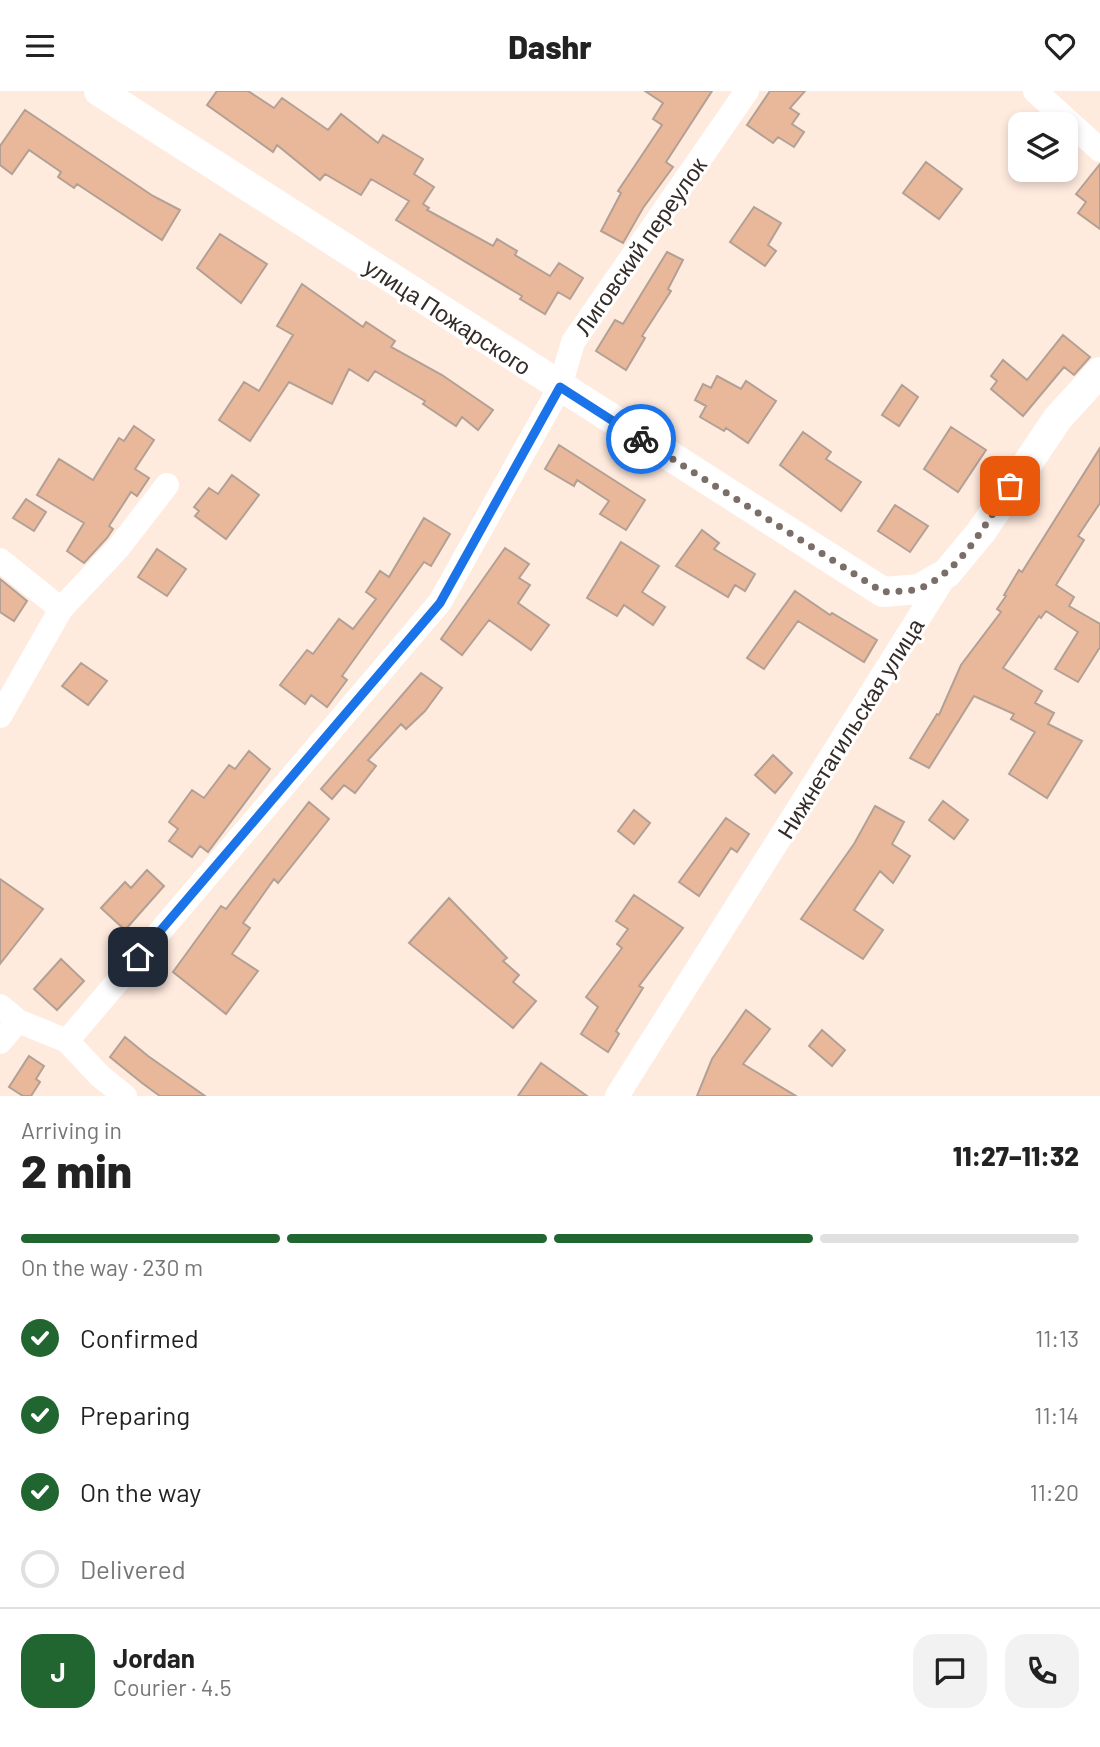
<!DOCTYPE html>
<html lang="en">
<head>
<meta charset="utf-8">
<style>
	body { margin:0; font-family:Barlow,sans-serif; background:#f2f2f2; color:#222; height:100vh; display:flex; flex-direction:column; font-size:26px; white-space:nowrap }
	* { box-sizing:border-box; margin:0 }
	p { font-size:23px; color:#767676 }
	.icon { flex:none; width:38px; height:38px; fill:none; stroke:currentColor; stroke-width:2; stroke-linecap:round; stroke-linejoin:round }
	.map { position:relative; height:1005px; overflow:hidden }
	.side { display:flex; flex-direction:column; background:#fff; flex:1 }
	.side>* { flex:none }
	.fabs { position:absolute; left:1008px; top:21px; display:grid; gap:14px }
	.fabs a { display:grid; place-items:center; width:70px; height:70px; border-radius:14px; background:#fff; box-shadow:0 4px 10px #0003; font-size:35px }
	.pin { position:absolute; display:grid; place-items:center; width:60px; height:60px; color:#fff; margin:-30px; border-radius:14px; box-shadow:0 4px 10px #0006 }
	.courier { position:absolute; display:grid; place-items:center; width:70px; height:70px; margin:-35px; border:5px solid #1a73e8; border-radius:50%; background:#fff; color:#222; box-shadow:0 2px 9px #0007 }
	.headline em { font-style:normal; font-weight:800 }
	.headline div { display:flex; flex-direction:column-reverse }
	.headline { display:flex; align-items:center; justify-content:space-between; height:119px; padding:0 21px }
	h1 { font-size:46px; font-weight:800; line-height:52px }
	.bar { display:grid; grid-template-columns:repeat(4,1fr); gap:10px 7px; align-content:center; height:84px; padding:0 21px }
	.bar i { height:9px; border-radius:5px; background:#e0e0e0 }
	.bar .selected { background:#216531 }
	.bar p { grid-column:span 4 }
	.line { display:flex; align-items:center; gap:18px; padding:0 21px; border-top:2px solid #e0e0e0 }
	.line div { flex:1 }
	.round { display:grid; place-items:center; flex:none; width:74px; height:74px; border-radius:21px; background:#f2f2f2 }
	ol { padding:0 21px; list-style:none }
	li { display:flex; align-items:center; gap:21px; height:77px }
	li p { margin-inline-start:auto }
	li .icon { padding:7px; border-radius:50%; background:#216531; color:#fff; stroke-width:4 }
	li:last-child { color:#767676 }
	li i { width:38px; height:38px; border:4px solid #e0e0e0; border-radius:50% }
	header { display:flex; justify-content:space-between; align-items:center; height:91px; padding:0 21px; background:#fff; font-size:32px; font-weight:800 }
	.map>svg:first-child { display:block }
	.building { fill:#e9b89b; stroke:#b3a095; stroke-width:2 }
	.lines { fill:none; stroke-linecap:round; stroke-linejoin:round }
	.minor { stroke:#fff; stroke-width:24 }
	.tertiary { stroke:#fff; stroke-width:30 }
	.done { stroke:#7b6e68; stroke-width:7; stroke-dasharray:0 12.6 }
	.route { stroke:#1a73e8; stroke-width:9 }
	.labels { text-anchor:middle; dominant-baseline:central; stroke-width:6; stroke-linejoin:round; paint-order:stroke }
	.street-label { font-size:23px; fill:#342c28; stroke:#fff }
</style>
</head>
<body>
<header><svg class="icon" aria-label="menu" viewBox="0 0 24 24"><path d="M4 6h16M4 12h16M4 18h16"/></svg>Dashr<svg class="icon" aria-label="heart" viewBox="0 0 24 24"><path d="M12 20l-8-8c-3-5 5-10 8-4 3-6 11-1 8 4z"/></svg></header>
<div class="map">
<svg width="1100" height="1005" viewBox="0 0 1100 1005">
	<rect width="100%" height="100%" fill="#ffeade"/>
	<!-- building -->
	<path class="building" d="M217,0H248L274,17L282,7L328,39L341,23L378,52L383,44L423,68L414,83L434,96L423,113L429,117L427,119L493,155L497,148L517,160L515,164L550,185L559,172L583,187L570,208L558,201L545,223L520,208L522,205L396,129L409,110L371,88L361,104L325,83L320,89L277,54L273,61L207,14Z
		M645,0H712L666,71L673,76L643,117L623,152L601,140L621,102L618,100L662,34L653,28L663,12Z
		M770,0H805L790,17L799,23L792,33L804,41L794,56L778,46L773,52L747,34Z
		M25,19L153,105L180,119L162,149L77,93L74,97L58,86L61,81L29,59L12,83L0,74V55Z
		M926,71L962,98L939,128L903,102Z
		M1100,73V138L1078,122L1086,111L1076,103Z
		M754,116L781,132L768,154L776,160L765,175L730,151Z
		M220,143L267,173L241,212L197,177Z
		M667,161L683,169L668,198L671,200L642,245L645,247L626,279L596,260L615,229L623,233Z
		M302,193L363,236L366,231L395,250L391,256L442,284L493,319L478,339L462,326L456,335L423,313L425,310L375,280L368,290L349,278L332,313L289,291L250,350L219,329L244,291L259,300L293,244L277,235Z
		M1063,244L1090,266L1074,284L1064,276L1023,325L991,298L997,290L991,285L1003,269L1027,289Z
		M717,285L741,298L746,290L776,310L748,352L726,337L724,340L700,326L706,315L695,309L703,293L711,297Z
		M902,294L918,306L899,335L882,324Z
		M134,335L154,349L135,378L149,387L137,405L131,401L109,435L113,438L107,447L84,472L67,460L84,432L37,404L59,368L93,389L119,347L124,350Z
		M951,336L986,359L958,401L924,378Z
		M803,341L831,361L826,368L861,391L841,420L780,374Z
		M559,354L645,409L626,439L600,423L609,410L577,389L574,395L545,378Z
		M1100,357V412L1078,445L1084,449L1056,494L1074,506L1069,515L1100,533V556L1078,591L1055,578L1078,541L1046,520L1041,527L1039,525L1003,577L1042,600L1035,612L1054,622L1048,633L1082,650L1047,707L1009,683L1035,641L1011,628L1014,623L974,605L929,677L910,667L937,623L939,624L961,574L1001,521L997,518L1006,505L1004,504L1019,479L1022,481Z
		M232,384L259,404L226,448L195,425L199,420L194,416L209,397L218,403Z
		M26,408L46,421L34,440L13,427Z
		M895,414L928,435L910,461L878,440Z
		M424,427L450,443L431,475L424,471L342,585L347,589L327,616L311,604L305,613L280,594L307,559L313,563L339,528L353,538L376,508L366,501L380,480L389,486Z
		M702,439L719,452L714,458L755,483L745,500L735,494L728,506L676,475Z
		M621,451L659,475L642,501L665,516L653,534L624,514L617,525L587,507Z
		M505,457L529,473L519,487L530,494L518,512L549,534L531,559L489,529L462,564L441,548Z
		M157,458L186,478L167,505L138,486Z
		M0,488L27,510L14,530L0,521Z
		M795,500L830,524L832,522L877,549L864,571L798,530L764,578L747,567Z
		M81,572L107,590L88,614L62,595Z
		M421,582L442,597L425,620L406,638L401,633L368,669L376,675L355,702L344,694L332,708L321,698Z
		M249,660L270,678L208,761L200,755L192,766L169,750L178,738L169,731L192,699L204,707L229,674L235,678Z
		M773,664L792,682L775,702L755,684Z
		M943,710L968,729L954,748L929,729Z
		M309,711L329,728L278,792L274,788L243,832L250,837L232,863L258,880L226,923L173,881L221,815L226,818Z
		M875,715L904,731L892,753L910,765L893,792L880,780L854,819L883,839L863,868L801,828L854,753Z
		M634,719L650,732L634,753L618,740Z
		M726,727L749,743L737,761L731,757L699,805L679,791Z
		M147,779L164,795L125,839L101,817L125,791L131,797Z
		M0,788L43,818L0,873Z
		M634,804L683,837L639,895L643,897L616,940L619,943L608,961L581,943L598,916L586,906L622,857L617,853L628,838L616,830Z
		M449,807L507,867L503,870L519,884L513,891L536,910L513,937L409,852Z
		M61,868L84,890L57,919L34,898Z
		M746,919L770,938L743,973L796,1005H697L712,968Z
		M822,939L845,959L832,975L809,955Z
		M125,946L148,965L205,1005H160L142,992L110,966Z
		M29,965L44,975L36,988L40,991L31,1005H23L9,996Z
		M541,972L587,1005H518Z"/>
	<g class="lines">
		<!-- minor -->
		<path class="minor" d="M1035,0L1100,59
			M0,469L61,518
			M0,625L61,518L119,456L167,394
			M0,915L18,930L67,950L100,985L125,1005
			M67,950L440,511L560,296L573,251L747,0
			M0,951L18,930
			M617,1005L947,482"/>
		<!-- tertiary -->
		<path class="tertiary" d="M99,0L883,501L919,498L947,482L981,441L1058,327L1100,281"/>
	</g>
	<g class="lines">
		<!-- done -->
		<path class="done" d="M641,348L883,501C895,500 910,501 921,497C962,479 987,431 1010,395"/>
		<!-- route -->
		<path class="route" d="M138,866L440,512L560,296L641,348"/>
	</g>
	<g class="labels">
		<!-- street labels -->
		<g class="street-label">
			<text transform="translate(640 155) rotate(-55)">Лиговский переулок</text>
			<text transform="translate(448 225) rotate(33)">улица Пожарского</text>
			<text transform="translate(850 637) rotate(-58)">Нижнетагильская улица</text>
		</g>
	</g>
</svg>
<div class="fabs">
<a><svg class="icon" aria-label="layers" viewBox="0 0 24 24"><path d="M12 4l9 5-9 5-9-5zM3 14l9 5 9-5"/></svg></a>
</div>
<div class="pin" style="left:1010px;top:395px;background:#ea580c"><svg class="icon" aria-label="bag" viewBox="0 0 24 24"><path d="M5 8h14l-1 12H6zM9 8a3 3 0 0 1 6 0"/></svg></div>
<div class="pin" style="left:138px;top:866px;background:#1f2937"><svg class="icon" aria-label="home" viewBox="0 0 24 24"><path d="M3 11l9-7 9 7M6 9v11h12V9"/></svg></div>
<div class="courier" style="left:641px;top:348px"><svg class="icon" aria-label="bike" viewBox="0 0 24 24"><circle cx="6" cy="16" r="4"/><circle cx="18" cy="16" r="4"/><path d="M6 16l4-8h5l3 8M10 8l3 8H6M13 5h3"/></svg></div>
</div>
<section class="side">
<div class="headline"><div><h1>2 min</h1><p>Arriving in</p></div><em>11:27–11:32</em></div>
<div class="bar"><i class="selected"></i><i class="selected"></i><i class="selected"></i><i></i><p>On the way · 230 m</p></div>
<ol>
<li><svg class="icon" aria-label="check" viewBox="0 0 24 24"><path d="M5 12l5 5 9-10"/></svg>Confirmed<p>11:13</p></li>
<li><svg class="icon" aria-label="check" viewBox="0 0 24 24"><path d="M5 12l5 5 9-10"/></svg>Preparing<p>11:14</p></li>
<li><svg class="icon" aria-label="check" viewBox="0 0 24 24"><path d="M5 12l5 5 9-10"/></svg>On the way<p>11:20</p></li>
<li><i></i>Delivered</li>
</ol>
<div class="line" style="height:126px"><b class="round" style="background:#216531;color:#fff">J</b><div><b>Jordan</b><p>Courier · 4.5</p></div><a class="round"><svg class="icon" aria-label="chat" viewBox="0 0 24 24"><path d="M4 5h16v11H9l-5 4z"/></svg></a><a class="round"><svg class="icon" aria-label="phone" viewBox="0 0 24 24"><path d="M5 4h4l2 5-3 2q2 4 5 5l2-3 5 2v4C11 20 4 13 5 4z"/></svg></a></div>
</section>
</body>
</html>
